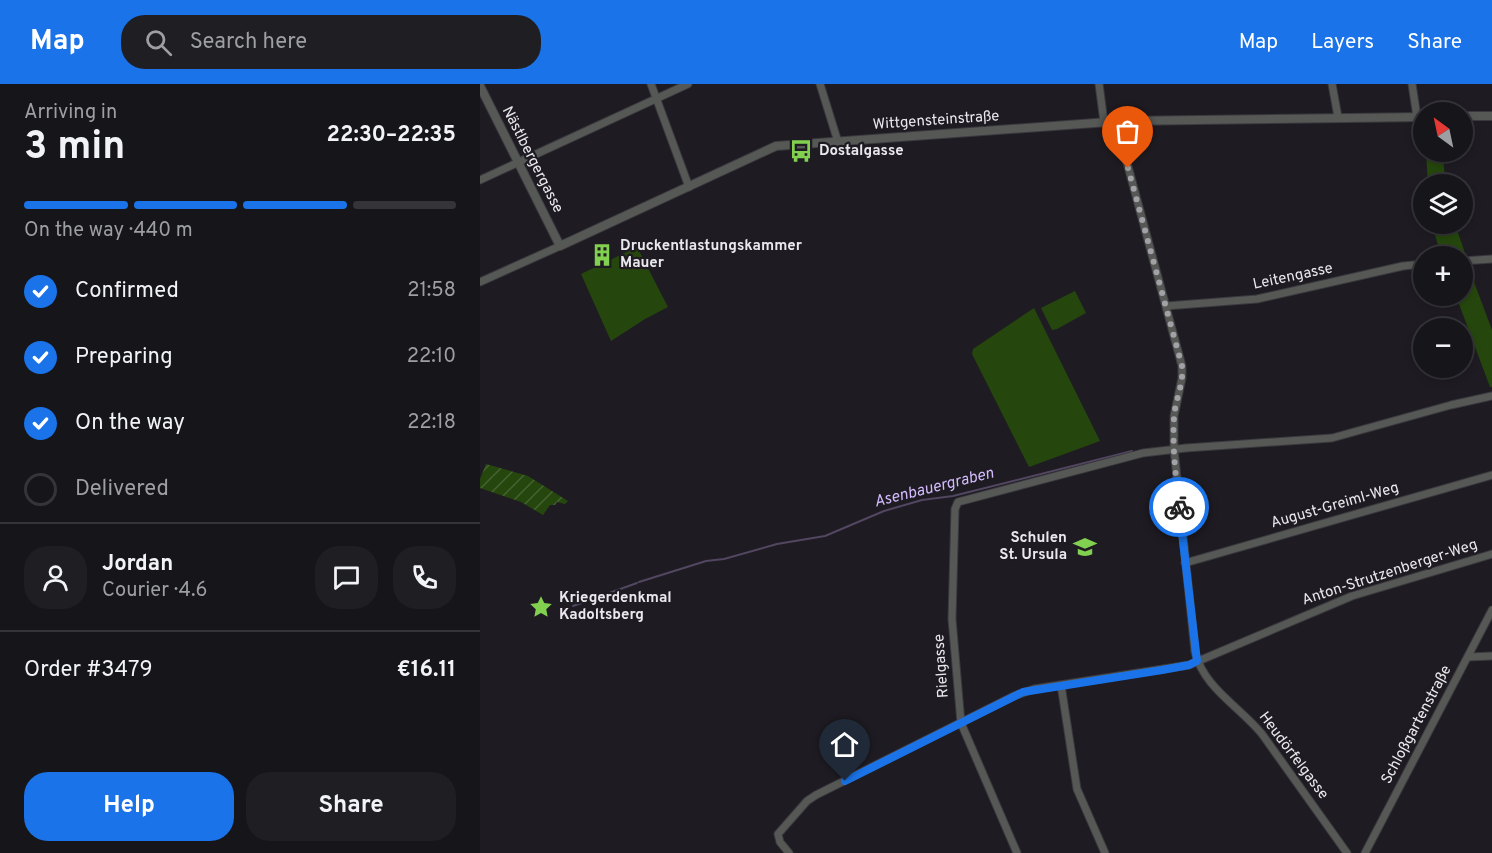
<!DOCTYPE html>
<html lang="en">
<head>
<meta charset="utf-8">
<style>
	body { margin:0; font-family:Overpass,sans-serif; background:#1f1e23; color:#f1f3f6; height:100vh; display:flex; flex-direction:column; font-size:22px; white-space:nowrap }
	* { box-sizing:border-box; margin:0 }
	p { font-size:20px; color:#9e9fa2 }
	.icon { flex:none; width:33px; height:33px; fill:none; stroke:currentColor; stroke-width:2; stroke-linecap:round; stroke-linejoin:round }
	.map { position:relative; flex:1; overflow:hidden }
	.details { display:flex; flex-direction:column; background:#16151a; width:480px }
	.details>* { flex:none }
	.needle { width:39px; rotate:327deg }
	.fabs { position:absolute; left:933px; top:18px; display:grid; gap:12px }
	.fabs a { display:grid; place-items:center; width:60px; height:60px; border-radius:50%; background:#16151a; box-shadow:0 3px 9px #0003,0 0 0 2px #353439; font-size:30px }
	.pin { position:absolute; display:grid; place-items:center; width:51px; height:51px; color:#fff; margin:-62px -26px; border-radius:50% 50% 50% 0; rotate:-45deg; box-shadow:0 0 6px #0007 }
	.pin .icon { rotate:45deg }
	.courier { position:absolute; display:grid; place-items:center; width:60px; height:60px; margin:-30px; border:4px solid #1a73e8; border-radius:50%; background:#fff; color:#222; box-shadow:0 2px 8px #0007 }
	.headline em { font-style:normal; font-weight:700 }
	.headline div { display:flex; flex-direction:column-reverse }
	.headline { display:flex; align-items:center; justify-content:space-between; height:102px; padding:0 24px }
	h1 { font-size:39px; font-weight:700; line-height:45px }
	.bar { display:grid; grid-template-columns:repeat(4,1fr); gap:9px 6px; align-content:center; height:72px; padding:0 24px }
	.bar i { height:8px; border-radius:4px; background:#353439 }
	.bar .current { background:#1a73e8 }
	.bar p { grid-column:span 4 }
	.line { display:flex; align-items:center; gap:15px; padding:0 24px; border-top:2px solid #353439 }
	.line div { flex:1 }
	.round { display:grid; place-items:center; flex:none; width:63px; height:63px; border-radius:24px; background:#1f1e23 }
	ol { padding:0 24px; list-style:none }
	li { display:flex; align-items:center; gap:18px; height:66px }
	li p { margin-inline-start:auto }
	li .icon { padding:6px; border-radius:50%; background:#1a73e8; color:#fff; stroke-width:4 }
	li:last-child { color:#9e9fa2 }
	li i { width:33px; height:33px; border:3px solid #353439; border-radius:50% }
	.action { display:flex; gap:12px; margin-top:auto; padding:12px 24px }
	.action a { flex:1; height:69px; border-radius:24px; background:#1a73e8; color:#fff; font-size:24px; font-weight:700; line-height:69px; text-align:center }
	.action a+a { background:#1f1e23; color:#f1f3f6 }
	header { display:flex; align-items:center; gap:36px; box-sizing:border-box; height:84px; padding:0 30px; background:#1a73e8; color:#fff }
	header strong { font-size:28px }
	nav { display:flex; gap:33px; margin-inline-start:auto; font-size:21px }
	.search { width:420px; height:54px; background:#1f1e23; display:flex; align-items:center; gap:15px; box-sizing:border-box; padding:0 21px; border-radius:24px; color:#9e9fa2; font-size:22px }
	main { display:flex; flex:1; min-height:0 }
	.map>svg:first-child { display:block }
	.green { fill:#25470d }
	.garden { fill:url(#garden-furrows) }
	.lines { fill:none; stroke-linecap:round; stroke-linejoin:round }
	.stream { stroke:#524661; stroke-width:2 }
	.minor-casing { stroke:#3a393e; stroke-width:9 }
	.tertiary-casing { stroke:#3a393e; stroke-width:10 }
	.minor { stroke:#565855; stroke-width:7 }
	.tertiary { stroke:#565855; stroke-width:8 }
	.done { stroke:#a2a1a5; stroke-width:6; stroke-dasharray:0 10.8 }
	.route { stroke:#1a73e8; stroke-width:8 }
	.labels { text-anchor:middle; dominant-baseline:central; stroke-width:4.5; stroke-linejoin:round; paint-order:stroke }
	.street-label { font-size:15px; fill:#e9e8ec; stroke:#1e1c22 }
	.poi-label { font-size:15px; font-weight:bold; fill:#e9e8ec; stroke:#1e1c22; text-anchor:start }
	.water-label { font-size:16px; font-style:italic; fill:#d2bafc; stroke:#1e1c22 }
</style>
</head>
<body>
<header>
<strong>Map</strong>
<div class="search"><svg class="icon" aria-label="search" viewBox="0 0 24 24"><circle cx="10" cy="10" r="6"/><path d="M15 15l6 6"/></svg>Search here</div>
<nav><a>Map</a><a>Layers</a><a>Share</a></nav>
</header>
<main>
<section class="details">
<div class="headline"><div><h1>3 min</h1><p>Arriving in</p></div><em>22:30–22:35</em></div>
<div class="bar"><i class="current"></i><i class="current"></i><i class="current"></i><i></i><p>On the way · 440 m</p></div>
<ol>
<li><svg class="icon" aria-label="check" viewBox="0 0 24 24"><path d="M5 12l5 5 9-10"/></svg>Confirmed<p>21:58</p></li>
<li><svg class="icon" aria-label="check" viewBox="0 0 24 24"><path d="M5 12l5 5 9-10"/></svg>Preparing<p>22:10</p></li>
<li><svg class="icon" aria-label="check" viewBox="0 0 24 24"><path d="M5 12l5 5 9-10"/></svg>On the way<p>22:18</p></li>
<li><i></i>Delivered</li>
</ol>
<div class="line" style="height:108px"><a class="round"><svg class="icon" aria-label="person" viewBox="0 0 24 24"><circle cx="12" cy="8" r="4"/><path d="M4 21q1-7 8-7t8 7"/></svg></a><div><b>Jordan</b><p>Courier · 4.6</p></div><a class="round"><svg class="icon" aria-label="chat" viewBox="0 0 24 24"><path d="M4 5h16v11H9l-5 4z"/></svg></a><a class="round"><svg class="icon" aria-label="phone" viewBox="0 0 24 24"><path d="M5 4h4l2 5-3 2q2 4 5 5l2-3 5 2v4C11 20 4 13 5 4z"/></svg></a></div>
<div class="line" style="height:78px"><div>Order #3479</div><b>€16.11</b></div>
<div class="action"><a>Help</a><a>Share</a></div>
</section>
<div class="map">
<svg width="1012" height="769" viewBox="0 0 1012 769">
	<defs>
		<pattern id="garden-furrows" width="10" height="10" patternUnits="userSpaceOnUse" patternTransform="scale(1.5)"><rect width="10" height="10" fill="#25470d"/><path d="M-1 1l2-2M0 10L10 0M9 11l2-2" fill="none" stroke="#456230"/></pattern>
	</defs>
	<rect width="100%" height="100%" fill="#1e1c22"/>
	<!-- green -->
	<path class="green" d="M946,68H962L966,100H948Z
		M952,140H975L986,172H961Z
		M157,163L188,223L165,235L131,257L101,190Z
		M988,182L1012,246V303H1010L976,212H982L983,183Z
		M595,207L606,229L577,245L572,246L561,224Z
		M554,224L620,357L549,383L492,270L493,265Z"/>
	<!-- garden -->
	<path class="garden" d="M6,380L48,392L88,417L85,420L77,418L75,421H70L63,431L41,418L0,404V395Z"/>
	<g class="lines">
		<!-- stream -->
		<path class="stream" d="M159,498L226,477L244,475L297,460L345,452L404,427L442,416L473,412L652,367
			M93,522L157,499"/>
		<!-- minor casing -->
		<g class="minor-casing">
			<path id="minor" d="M171,0L209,103
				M340,0L358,58
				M619,0L624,38
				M852,0L858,33
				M932,0L937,33
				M636,38L702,282V294L694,332V365L715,568C724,604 759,622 782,650L867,769
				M0,96L208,0
				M982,177L1012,175
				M0,198L80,162
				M686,222L777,215L923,182L944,180
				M705,479L1012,391
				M988,573L1012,572
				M581,601L597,705L625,769
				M309,769L300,758L298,750L327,717L336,711L534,612L554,605L709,581L872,512L1012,470
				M537,769L481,639L472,535L475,425L478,418L663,369L706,364L852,354L971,321L1012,312
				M885,769L1012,526"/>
		</g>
		<!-- tertiary casing -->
		<g class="tertiary-casing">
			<path id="tertiary" d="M0,2L80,162L296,62L642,37L944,33
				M982,32H1012"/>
		</g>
		<!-- minor -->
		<use href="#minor" class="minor"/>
		<!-- tertiary -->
		<use href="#tertiary" class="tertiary"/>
	</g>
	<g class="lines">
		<!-- done -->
		<path class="done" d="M648,84L702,282C704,300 695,316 694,333C692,363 696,393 699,423"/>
		<!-- route -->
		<path class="route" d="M365,697L543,608L682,586L709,581L717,577L699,423"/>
	</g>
	<!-- icons -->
	<defs>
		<g id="bus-bare" transform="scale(1.8)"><path d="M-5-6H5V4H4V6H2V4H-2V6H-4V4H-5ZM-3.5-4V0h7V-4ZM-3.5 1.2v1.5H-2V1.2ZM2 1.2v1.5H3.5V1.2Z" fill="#82d04f" stroke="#1e1c22" stroke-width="2.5" paint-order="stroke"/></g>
		<g id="building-bare" transform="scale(1.8)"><path d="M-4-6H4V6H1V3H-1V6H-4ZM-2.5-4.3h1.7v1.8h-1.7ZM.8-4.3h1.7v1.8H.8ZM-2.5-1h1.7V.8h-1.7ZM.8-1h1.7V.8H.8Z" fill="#82d04f" stroke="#1e1c22" stroke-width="2.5" paint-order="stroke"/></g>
		<g id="school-bare" transform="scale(1.8)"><path d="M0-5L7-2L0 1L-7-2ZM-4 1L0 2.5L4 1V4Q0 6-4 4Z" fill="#82d04f" stroke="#1e1c22" stroke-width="2.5" paint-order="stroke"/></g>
		<g id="sight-bare" transform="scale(1.8)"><path d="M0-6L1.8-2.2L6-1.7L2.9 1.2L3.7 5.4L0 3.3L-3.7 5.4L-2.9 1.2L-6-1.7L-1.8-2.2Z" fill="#82d04f" stroke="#1e1c22" stroke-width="2.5" paint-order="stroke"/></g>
	</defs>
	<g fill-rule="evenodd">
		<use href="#bus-bare" x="321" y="67"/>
		<use href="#building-bare" x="122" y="171"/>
		<use href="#school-bare" x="605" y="463"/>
		<use href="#sight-bare" x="61" y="523"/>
	</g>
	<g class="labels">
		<!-- street labels -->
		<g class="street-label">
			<text transform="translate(456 37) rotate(-4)">Wittgensteinstraße</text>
			<text transform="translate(52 76) rotate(63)">Nästlbergergasse</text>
			<text transform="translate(813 193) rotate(-12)">Leitengasse</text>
			<text transform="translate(855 422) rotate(-16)">August-Greiml-Weg</text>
			<text transform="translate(910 489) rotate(-18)">Anton-Strutzenberger-Weg</text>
			<text transform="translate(462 582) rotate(-94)">Rielgasse</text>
			<text transform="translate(937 641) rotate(-62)">Schloßgartenstraße</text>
			<text transform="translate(813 672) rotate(53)">Heudörfelgasse</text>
		</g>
		<!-- poi labels -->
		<g class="poi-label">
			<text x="339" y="67">Dostalgasse</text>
			<text x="140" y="162">Druckentlastungskammer<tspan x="140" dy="17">Mauer</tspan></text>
			<text x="587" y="454" text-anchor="end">Schulen<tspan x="587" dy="17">St. Ursula</tspan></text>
			<text x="79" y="514">Kriegerdenkmal<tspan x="79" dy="17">Kadoltsberg</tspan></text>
		</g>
		<!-- water labels -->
		<g class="water-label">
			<text transform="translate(454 404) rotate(-14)">Asenbauergraben</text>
		</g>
	</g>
</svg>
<div class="fabs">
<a><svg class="needle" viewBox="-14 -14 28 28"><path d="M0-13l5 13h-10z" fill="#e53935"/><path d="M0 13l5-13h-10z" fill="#9e9fa2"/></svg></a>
<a><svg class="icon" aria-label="layers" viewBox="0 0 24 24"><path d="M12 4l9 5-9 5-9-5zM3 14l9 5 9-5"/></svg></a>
<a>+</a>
<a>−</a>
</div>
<div class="pin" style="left:648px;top:84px;background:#ea580c"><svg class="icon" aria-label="bag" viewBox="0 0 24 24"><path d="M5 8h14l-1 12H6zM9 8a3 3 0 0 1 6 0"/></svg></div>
<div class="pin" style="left:365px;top:697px;background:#1f2937"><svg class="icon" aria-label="home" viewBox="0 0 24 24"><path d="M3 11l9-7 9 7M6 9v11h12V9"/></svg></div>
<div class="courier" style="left:699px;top:423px"><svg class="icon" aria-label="bike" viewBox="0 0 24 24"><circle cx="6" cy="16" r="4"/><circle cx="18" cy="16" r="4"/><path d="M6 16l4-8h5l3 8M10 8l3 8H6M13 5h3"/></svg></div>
</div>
</main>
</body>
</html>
